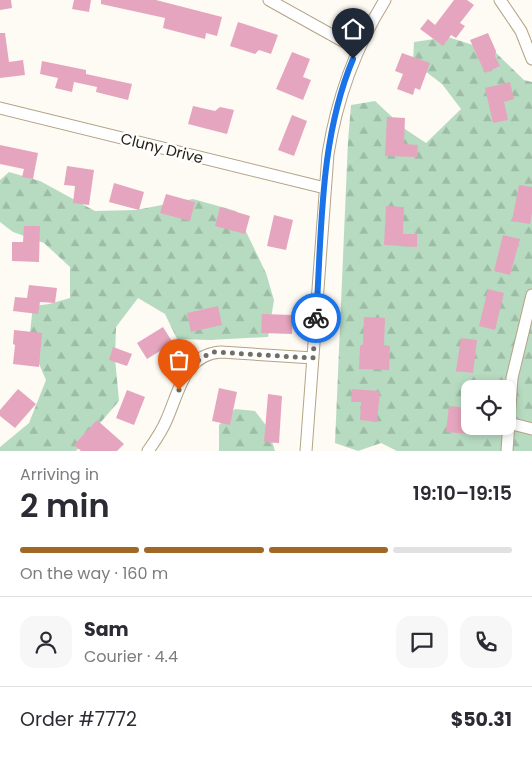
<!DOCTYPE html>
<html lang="en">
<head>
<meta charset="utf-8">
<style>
	body { margin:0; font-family:Poppins,sans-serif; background:#f7f7f7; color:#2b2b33; height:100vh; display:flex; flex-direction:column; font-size:19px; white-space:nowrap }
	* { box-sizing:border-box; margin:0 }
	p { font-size:16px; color:#7c7c81 }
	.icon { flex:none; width:28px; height:28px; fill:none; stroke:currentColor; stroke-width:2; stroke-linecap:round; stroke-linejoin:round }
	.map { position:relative; height:451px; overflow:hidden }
	.panel { display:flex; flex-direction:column; background:#fff; flex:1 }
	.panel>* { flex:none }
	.buttons { position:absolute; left:461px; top:380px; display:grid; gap:10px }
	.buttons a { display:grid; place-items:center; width:55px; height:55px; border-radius:10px; background:#fff; box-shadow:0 2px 8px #0003; font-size:25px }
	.pin { position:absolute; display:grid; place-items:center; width:42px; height:42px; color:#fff; margin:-51px -21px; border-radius:50% 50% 50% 0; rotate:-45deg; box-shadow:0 0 5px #0007 }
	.pin .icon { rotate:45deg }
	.courier { position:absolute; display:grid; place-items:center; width:50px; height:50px; margin:-25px; border:4px solid #1a73e8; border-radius:50%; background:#fff; color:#222; box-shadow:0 1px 6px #0007 }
	.summary em { font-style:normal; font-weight:600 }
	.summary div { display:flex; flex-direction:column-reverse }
	.summary { display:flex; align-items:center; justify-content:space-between; height:85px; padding:0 20px }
	h1 { font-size:32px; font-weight:600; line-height:38px }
	.bar { display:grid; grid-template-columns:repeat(4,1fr); gap:8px 5px; align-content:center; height:60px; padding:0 20px }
	.bar i { height:6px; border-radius:4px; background:#e1e1e2 }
	.bar .current { background:#a06825 }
	.bar p { grid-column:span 4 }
	.line { display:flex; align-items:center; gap:12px; padding:0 20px; border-top:1px solid #e1e1e2 }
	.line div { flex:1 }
	.round { display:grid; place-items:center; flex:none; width:52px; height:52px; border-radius:15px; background:#f7f7f7 }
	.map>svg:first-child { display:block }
	.forest { fill:url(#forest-firs); fill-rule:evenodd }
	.building { fill:#e6a5be }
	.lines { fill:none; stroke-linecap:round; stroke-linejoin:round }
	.minor-casing { stroke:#b3a486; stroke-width:13 }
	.minor { stroke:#fff; stroke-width:11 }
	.done { stroke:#726e64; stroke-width:5; stroke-dasharray:0 9 }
	.route { stroke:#1a73e8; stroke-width:6 }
	.labels { text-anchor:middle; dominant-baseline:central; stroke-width:5; stroke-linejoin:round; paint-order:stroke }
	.street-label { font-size:15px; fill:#272216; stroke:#fff }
</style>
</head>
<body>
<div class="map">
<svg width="532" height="451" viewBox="0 0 532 451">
	<defs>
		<pattern id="forest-firs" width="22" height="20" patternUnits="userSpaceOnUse" patternTransform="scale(1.25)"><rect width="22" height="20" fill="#b7dbc1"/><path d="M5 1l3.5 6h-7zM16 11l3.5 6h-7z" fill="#9dbca5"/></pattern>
	</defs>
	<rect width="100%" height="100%" fill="#fefbf4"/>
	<!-- forest -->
	<path class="forest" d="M448,37L495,52L524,80L532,82V451H397L381,443L358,451L335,443L348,141L351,105L375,101L405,129L426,143L461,109L442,84L413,62L414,42ZM470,389H508V426H470Z
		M9,172L40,181L95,211L136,210L193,199L236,211L266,273L274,300L268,337L209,340L177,339L165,314L138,298L116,327L115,358L119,401L76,451H0V447L29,423L46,380L29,341L33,306L49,304L70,298V267L44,243L13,232L0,222V180Z
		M235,409L255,411L268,428L275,451H219V425Z"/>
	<!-- building -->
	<path class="building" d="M0,0H11L12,8L0,10Z
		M74,0H91L89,12L72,9Z
		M101,0H156L222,17L217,36L206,33L205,39L163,28L165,18L101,4Z
		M454,0H467L474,5L460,23L465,26L456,38L451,35L443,46L420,29L428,19L435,25Z
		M238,22L278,35L271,54L259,50L255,54L230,46Z
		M0,33H5L9,62L23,60L25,75L0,78Z
		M488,33L496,51L495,56L500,66L485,73L470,40Z
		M292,52L310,59L303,77L311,80L303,100L276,89Z
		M402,53L430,63L420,90L415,88L413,95L397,89L403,74L395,71Z
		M42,61L86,70V74L132,84L128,100L96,92L97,87L74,82L72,92L55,88L58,78L40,74Z
		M510,82L514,99L504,102L508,120L493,123L485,88Z
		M193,106L215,111L220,107L234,110L227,134L188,124Z
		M292,115L307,121L294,156L278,150Z
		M387,117L405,118L404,144L418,145L417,157L385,156Z
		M0,145L38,153L33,179L22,177L24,169L0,164Z
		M67,166L94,170L89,205L73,203L75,186L64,185Z
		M114,183L144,192L139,210L109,202Z
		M519,185L532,187V212L530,224L512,221Z
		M166,194L195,202L190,221L160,213Z
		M386,206L404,207L403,234H417V247L384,245Z
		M220,207L250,216L245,234L215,226Z
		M274,215L293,220L286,250L267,246Z
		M24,226H40L39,262L12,261V242H23Z
		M503,235L520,239L510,275L494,271Z
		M29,285L57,288L55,303L40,302L38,314L13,311L15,297L27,298Z
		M488,289L504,293L495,330L479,326Z
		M218,306L222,325L191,332L187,313Z
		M262,314L293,315L292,334L261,333Z
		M364,317L385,318L384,345L390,346L389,370L359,369L360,346L363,344Z
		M163,327L173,343L147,359L137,343Z
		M14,330L42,333L39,367L13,364L15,345L13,344Z
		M461,338L477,340L473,373L456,371Z
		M113,347L132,354L127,366L109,360Z
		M219,388L237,392L230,425L212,421Z
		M18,389L36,404L15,428L0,416V410Z
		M352,389L380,391L377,422L360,420L361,402H351Z
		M127,390L145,397L134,425L116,418Z
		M268,394L282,396L279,443L264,442Z
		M449,406L470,408V426H481V435L446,432Z
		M97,420L124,444L117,451H81L74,445Z"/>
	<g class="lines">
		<!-- minor casing -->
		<g class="minor-casing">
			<path id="minor" d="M269,0L357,49
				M500,0L521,31L532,59
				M0,108L325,188
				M509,423L532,429
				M148,451C155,441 162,431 166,421C179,393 184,354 221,352L313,358
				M306,451L328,154C337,98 355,48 385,0
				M507,451L512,378L532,295"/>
		</g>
		<!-- minor -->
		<use href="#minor" class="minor"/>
	</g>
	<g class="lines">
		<!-- done -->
		<path class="done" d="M179,390C187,371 194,359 214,352L313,358L316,318"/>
		<!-- route -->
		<path class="route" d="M316,318C322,232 319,140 353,59"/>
	</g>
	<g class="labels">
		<!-- street labels -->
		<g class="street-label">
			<text transform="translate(162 148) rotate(14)">Cluny Drive</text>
		</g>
	</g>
</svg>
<div class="buttons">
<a><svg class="icon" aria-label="locate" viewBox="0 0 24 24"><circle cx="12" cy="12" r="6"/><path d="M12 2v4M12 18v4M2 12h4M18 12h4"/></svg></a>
</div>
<div class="pin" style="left:179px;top:390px;background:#ea580c"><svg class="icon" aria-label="bag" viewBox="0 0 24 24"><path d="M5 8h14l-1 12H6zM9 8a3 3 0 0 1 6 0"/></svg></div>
<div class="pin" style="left:353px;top:59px;background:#1f2937"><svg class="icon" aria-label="home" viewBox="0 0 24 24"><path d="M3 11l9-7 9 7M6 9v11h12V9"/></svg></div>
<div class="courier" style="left:316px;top:318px"><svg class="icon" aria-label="bike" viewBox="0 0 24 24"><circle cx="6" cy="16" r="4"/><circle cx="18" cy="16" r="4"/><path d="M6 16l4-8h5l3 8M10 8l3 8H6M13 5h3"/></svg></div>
</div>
<section class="panel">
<div class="summary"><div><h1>2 min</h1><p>Arriving in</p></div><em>19:10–19:15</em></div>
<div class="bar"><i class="current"></i><i class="current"></i><i class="current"></i><i></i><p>On the way · 160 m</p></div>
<div class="line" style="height:90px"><a class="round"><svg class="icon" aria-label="person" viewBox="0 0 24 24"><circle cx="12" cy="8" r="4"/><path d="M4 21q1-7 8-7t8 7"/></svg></a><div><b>Sam</b><p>Courier · 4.4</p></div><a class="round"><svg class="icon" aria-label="chat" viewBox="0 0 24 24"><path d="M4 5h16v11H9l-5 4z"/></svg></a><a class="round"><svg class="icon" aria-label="phone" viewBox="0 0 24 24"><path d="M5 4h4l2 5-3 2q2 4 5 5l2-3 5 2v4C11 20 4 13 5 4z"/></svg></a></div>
<div class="line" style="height:65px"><div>Order #7772</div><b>$50.31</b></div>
</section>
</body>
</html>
